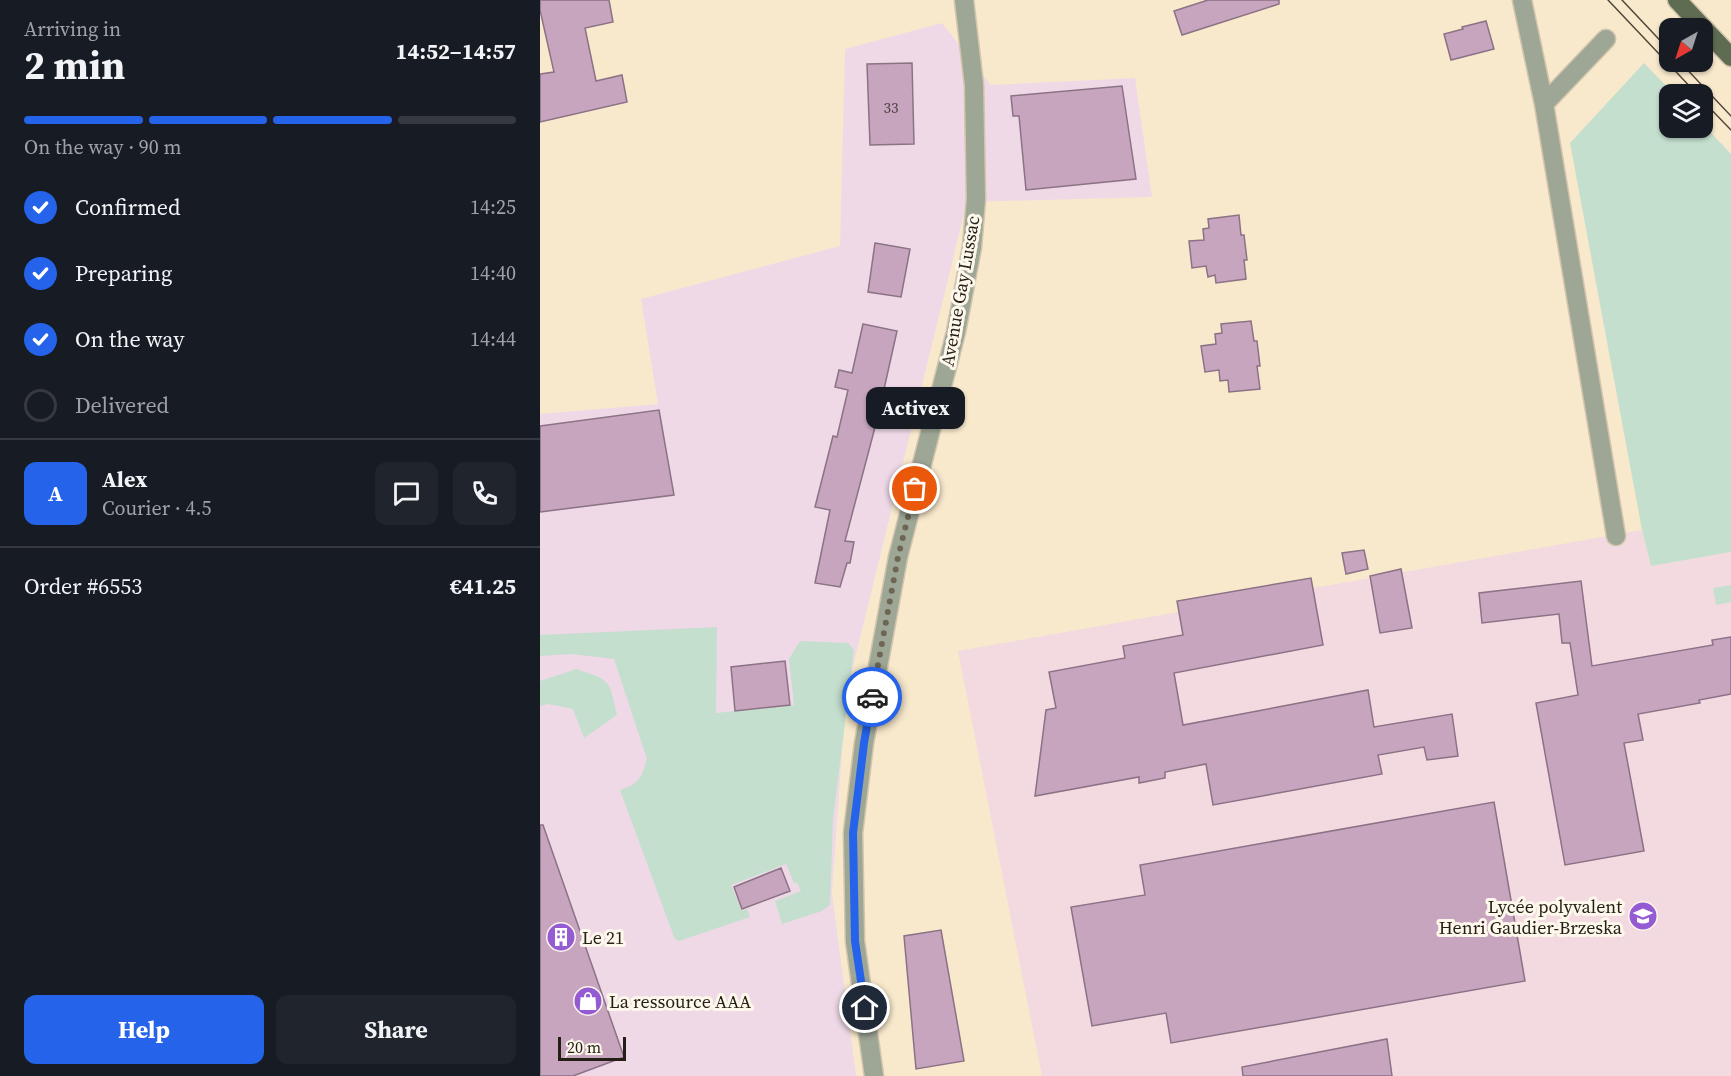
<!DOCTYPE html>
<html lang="en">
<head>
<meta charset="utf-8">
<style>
	body { margin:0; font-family:"Source Serif 4",serif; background:#20242c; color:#f1f3f6; height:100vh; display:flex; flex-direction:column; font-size:22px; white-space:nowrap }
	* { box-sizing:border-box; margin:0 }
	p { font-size:20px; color:#9ea1a6 }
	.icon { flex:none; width:33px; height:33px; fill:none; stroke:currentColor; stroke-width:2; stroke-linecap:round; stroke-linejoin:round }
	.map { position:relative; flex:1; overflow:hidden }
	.sheet { display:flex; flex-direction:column; background:#171b24; width:540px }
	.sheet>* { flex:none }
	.needle { width:39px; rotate:219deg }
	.tools { position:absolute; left:1119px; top:18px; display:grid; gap:12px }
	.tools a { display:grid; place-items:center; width:54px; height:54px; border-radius:12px; background:#171b24; box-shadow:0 2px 4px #0004; font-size:30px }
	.scale { position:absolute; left:18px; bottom:15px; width:68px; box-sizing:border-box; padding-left:6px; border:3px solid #241f14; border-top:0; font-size:16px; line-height:21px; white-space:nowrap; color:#241f14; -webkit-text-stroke:4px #fdf7ec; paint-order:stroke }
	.pin { position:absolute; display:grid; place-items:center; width:51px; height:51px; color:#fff; margin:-26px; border:3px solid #fff; border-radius:50%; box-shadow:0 2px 6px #0007 }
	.courier { position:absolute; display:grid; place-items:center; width:60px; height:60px; margin:-30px; border:4px solid #2563eb; border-radius:50%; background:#fff; color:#222; box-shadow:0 2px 8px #0007 }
	.bubble { position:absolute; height:42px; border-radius:12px; background:#171b24; box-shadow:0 2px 4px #0004; font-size:20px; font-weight:700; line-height:42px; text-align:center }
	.head em { font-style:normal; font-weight:700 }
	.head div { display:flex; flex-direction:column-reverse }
	.head { display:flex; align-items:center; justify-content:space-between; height:102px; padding:0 24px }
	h1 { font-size:39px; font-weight:700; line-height:45px }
	.bar { display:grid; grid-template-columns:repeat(4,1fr); gap:9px 6px; align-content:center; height:72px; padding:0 24px }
	.bar i { height:8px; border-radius:4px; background:#363941 }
	.bar .active { background:#2563eb }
	.bar p { grid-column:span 4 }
	.line { display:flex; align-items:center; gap:15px; padding:0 24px; border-top:2px solid #363941 }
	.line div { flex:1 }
	.round { display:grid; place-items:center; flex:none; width:63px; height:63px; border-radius:12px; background:#20242c }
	ol { padding:0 24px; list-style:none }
	li { display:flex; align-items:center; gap:18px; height:66px }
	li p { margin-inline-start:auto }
	li .icon { padding:6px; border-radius:50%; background:#2563eb; color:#fff; stroke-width:4 }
	li:last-child { color:#9ea1a6 }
	li i { width:33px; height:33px; border:3px solid #363941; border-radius:50% }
	.action { display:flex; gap:12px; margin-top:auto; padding:12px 24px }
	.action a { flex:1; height:69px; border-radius:12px; background:#2563eb; color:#fff; font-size:24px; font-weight:700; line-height:69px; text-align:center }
	.action a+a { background:#20242c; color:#f1f3f6 }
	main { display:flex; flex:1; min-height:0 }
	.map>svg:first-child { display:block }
	.industrial { fill:#efd9e7 }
	.education { fill:#f3d9e0 }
	.green { fill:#c5dfcf }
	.building { fill:#c7a5bf; stroke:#8b7285; stroke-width:1.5 }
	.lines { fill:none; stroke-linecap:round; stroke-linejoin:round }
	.minor-casing { stroke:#d2c5ab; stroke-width:21 }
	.major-casing { stroke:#d2c5ab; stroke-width:21 }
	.minor { stroke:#9ea696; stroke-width:18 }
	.major { stroke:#5e6c51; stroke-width:18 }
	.tram { stroke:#4f4839; stroke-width:1.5 }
	.done { stroke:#6e6654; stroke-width:6; stroke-dasharray:0 10.8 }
	.route { stroke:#2563eb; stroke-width:8 }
	.labels { text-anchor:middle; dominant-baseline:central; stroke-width:6; stroke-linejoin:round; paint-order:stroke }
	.number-label { font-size:15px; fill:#4d403f }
	.street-label { font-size:18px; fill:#241f14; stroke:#fdf7ec }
	.poi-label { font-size:18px; fill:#241f14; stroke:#fdf7ec; text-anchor:start }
</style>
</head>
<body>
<main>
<section class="sheet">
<div class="head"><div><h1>2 min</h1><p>Arriving in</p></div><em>14:52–14:57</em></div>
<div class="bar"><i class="active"></i><i class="active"></i><i class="active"></i><i></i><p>On the way · 90 m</p></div>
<ol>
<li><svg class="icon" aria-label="check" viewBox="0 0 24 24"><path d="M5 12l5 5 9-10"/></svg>Confirmed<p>14:25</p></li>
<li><svg class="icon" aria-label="check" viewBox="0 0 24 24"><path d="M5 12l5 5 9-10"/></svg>Preparing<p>14:40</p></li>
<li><svg class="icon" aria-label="check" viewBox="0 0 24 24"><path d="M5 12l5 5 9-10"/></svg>On the way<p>14:44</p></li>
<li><i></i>Delivered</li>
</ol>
<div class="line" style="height:108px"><b class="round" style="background:#2563eb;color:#fff">A</b><div><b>Alex</b><p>Courier · 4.5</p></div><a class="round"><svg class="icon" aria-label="chat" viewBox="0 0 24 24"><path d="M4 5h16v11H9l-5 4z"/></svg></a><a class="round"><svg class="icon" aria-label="phone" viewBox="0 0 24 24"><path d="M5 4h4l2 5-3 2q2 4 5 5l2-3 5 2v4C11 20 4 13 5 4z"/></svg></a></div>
<div class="line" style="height:78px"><div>Order #6553</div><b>€41.25</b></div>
<div class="action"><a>Help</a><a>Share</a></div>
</section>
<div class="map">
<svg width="1191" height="1076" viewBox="0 0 1191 1076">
	<rect width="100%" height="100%" fill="#f8e9cc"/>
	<!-- industrial -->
	<path class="industrial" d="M402,23L451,85L595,78L612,197L427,202L306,695L292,893L316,1076H0V414L118,404L101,299L300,246L305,49Z"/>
	<!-- education -->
	<path class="education" d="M1102,530L1111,566L1191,552V1076H502L418,651Z"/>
	<!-- green -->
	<path class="green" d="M1104,63L1134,94H1130V128H1162L1163,124L1191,154V552L1111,566L1102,530L1030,143Z
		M1191,585V602L1176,605L1173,588Z
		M177,627L176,713L254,705L249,659L260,641L308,643L314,650L293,820L290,905L282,911L242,924L235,901L261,891L257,883H254L246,864L191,885L202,911L207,909L210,917L139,941L136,940L134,937L80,790C99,784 102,777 107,759L74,659L31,654L0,656V635Z
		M36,669C71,680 69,679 77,715L44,738L33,709L8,704L0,706V681Z"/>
	<!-- building -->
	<path class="building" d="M0,0H69L73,22L45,28L56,81L82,75L87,102L0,122V74L14,72L0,10Z
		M668,0H739V4L642,35L634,11Z
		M946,21L954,49L911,60L904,34L923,29L922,27Z
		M372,63L374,144L330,145L327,64Z
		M582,86L596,179L486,190L479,116H473L471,96Z
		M699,215L701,235H704L707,260H704L706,279L676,283L675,275L668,277L666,266L652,268L649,241L664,240L663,229L669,228L668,219Z
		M335,243L370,249L361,297L328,292Z
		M711,321L714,341H717L720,366H717L720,389L689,392L688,380L680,381L679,370L665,372L661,346L676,344L675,334L682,333L681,324Z
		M323,324L357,331L338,416L305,541L314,542L310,563H307L300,587L275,583L290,510L275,507L293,436L297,437L308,390L295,387L299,370L312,373Z
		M119,410L134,495L0,512V426Z
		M824,550L828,569L806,574L802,553Z
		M861,569L872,628L840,633L830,576Z
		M771,578L783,645L634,673L643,725L828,690L834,727L912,714L918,756L887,760L884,747L838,755L842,774L673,805L666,764L625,772V778L599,783V777L495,796L506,710L516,708L509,672L585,658L583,646L643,635L637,601Z
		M1041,581L1052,666L1173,645L1172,640L1191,637V694L1159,700L1160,703L1098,714L1103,740L1084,743L1104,851L1025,865L996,703L1038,695L1030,643H1022L1019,614L942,623L939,593Z
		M245,661L250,705L195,711L191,667Z
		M954,802L985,981L631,1043L626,1013L552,1026L531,907L605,895L600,865Z
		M0,825H3L84,1057L33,1076H0Z
		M241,868L250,891L202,909L194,887Z
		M401,930L424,1061L376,1069L364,936Z
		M847,1039L852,1076H703L702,1067Z"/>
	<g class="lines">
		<!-- minor casing -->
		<g class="minor-casing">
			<path id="minor" d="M982,0L1004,104
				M1066,39L1004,104L1076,536
				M334,1076L315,941L313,833L324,743L358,557L416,332L432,247L436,199L434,85L424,0"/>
		</g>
		<!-- major casing -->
		<g class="major-casing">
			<path id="major" d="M1137,0L1191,57"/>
		</g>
		<!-- minor -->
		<use href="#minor" class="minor"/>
		<!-- major -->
		<use href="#major" class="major"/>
		<!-- tram -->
		<path class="tram" d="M1068,0L1157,94
			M1082,0L1130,51
			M1140,62L1191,116
			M1162,100L1191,130"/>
	</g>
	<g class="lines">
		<!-- done -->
		<path class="done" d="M332,697L358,557L375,489"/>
		<!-- route -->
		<path class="route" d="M325,1008L315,941L313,833L324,743L332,697"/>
	</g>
	<!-- icons -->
	<defs>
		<g id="school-disc" transform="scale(1.5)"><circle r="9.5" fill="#945bd3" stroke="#fdf7ec"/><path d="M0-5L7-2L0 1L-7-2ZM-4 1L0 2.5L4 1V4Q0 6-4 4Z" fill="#fff"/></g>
		<g id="building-disc" transform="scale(1.5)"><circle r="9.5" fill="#945bd3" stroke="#fdf7ec"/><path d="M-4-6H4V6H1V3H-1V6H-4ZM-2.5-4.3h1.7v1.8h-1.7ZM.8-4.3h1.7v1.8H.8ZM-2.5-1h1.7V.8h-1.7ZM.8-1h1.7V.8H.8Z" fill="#fff"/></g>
		<g id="shop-disc" transform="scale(1.5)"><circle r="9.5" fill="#945bd3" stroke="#fdf7ec"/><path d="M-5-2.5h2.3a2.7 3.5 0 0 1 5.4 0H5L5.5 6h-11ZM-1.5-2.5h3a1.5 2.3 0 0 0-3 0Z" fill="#fff"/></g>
	</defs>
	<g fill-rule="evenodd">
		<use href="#school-disc" x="1103" y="916"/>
		<use href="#building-disc" x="21" y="937"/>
		<use href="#shop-disc" x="48" y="1001"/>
	</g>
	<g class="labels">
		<!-- number labels -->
		<g class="number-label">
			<text x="351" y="107">33</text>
		</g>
		<!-- street labels -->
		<g class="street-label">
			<text transform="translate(420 291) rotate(-80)">Avenue Gay Lussac</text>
		</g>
		<!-- poi labels -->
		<g class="poi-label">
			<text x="1082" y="906" text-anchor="end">Lycée polyvalent<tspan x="1082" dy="21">Henri Gaudier-Brzeska</tspan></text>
			<text x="42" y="937">Le 21</text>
			<text x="69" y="1001">La ressource AAA</text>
		</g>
	</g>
</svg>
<div class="tools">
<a><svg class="needle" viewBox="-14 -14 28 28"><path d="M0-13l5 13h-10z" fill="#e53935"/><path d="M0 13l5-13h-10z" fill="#9ea1a6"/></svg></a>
<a><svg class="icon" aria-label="layers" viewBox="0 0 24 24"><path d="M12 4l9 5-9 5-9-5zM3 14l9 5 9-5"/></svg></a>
</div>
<div class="scale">20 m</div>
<div class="pin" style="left:375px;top:489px;background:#ea580c"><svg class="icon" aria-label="bag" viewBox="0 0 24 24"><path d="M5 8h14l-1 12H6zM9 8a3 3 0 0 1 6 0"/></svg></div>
<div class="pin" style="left:325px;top:1008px;background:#1f2937"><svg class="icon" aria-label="home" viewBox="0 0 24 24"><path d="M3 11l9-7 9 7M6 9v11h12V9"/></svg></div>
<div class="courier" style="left:332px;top:697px"><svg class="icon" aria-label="car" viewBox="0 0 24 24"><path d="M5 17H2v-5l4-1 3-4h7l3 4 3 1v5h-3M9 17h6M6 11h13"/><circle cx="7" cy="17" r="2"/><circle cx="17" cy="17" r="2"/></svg></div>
<div class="bubble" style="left:326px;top:387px;width:99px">Activex</div>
</div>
</main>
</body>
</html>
